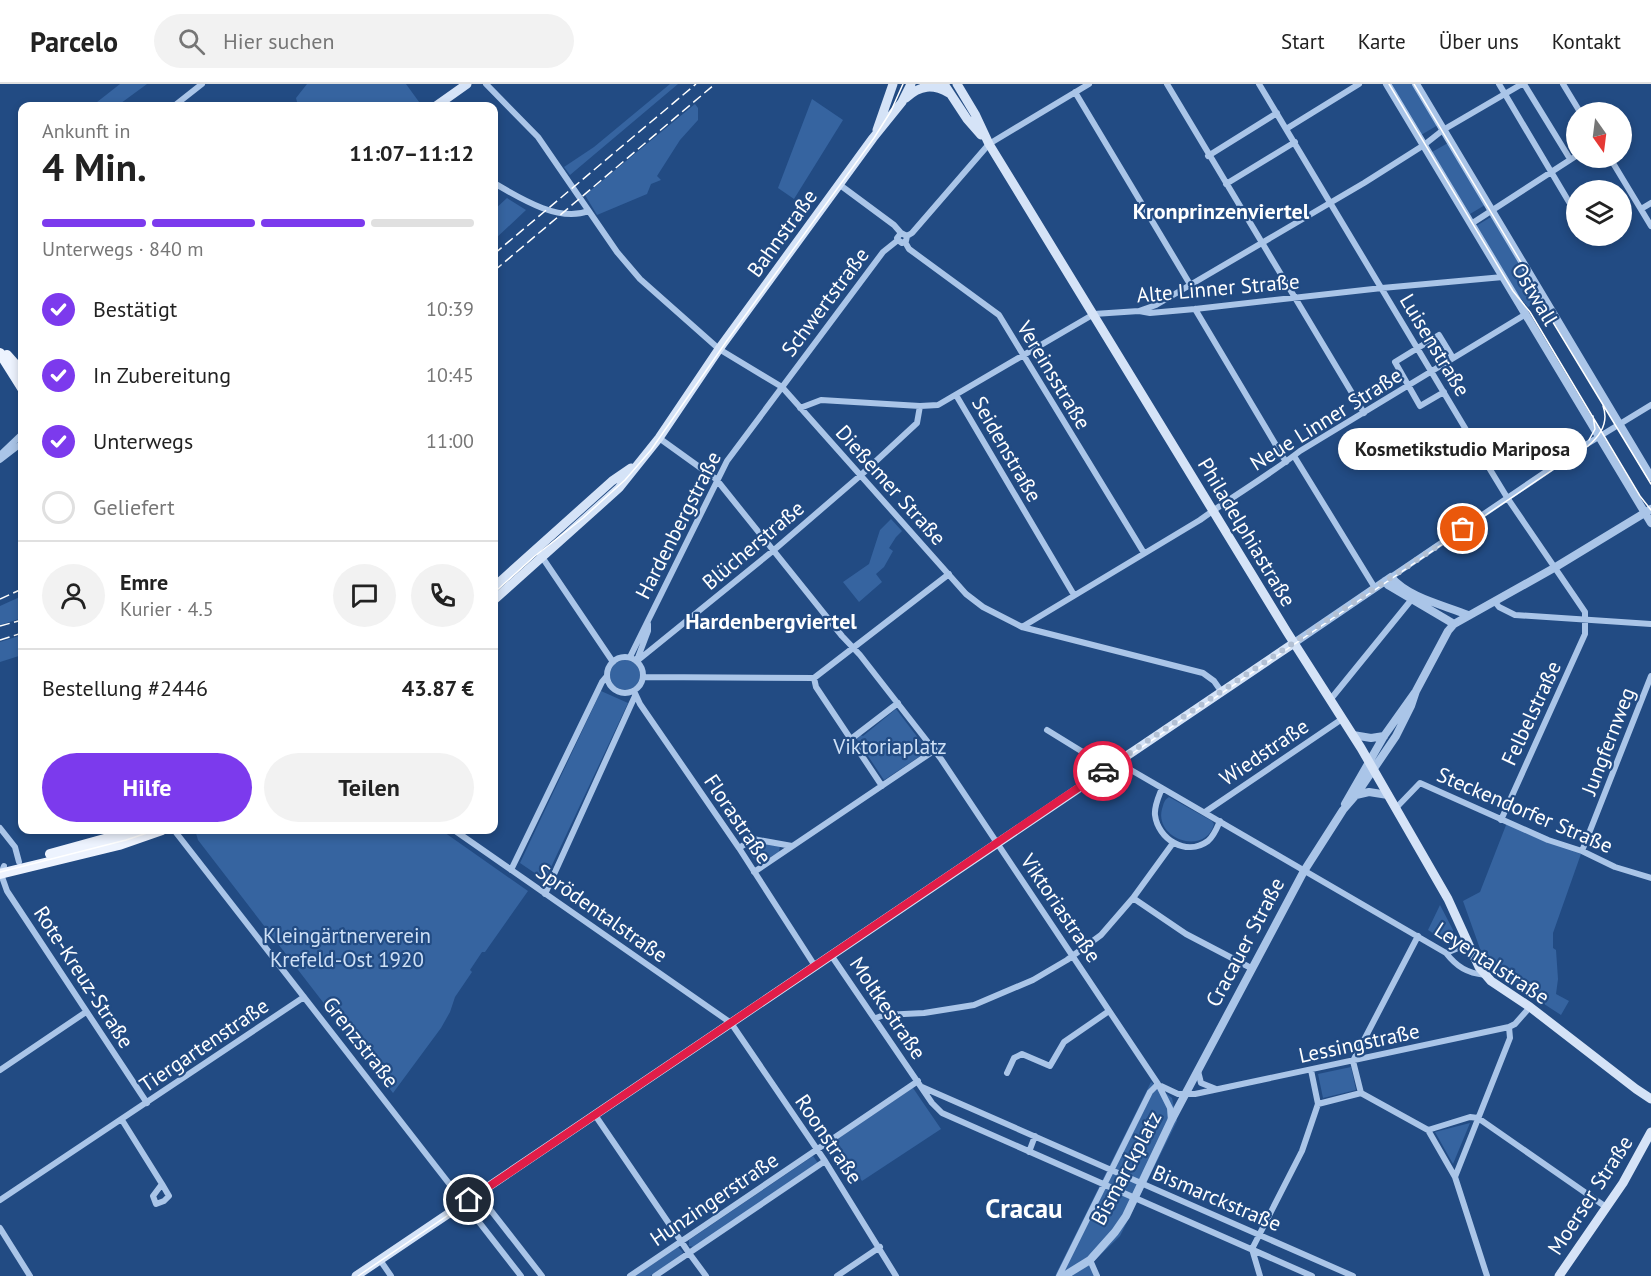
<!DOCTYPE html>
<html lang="de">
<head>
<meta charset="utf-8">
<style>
	body { margin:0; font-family:"PT Sans",sans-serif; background:#f2f2f2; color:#222; height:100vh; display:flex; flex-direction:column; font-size:22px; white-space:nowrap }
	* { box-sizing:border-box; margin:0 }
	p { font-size:20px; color:#767676 }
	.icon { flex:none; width:33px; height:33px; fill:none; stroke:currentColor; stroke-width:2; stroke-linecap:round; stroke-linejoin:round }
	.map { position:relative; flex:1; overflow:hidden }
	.sheet { position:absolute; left:18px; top:18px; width:480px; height:732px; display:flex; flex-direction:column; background:#fff; border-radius:12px; box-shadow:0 3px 9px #0003 }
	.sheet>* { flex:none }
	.needle { width:39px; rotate:166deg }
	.tools { position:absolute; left:1566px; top:18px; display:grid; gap:12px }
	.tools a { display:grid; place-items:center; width:66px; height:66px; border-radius:50%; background:#fff; box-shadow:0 3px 9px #0003; font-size:30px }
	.pin { position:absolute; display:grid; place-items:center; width:51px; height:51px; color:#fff; margin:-26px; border:3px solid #fff; border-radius:50%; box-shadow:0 2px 6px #0007 }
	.courier { position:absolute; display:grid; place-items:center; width:60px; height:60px; margin:-30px; border:4px solid #e11d48; border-radius:50%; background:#fff; color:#222; box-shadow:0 2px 8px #0007 }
	.bubble { position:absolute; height:42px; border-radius:21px; background:#fff; box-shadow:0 3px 9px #0003; font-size:20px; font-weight:700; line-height:42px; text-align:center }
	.head em { font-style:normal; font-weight:700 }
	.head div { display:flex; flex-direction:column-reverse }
	.head { display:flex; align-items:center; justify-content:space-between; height:102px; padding:0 24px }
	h1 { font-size:39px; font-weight:700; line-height:45px }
	.bar { display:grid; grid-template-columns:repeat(4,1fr); gap:9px 6px; align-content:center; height:72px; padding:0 24px }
	.bar i { height:8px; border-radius:4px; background:#e0e0e0 }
	.bar .current { background:#7c3aed }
	.bar p { grid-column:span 4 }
	.line { display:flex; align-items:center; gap:15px; padding:0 24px; border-top:2px solid #e0e0e0 }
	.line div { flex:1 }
	.round { display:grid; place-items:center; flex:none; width:63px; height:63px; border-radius:32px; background:#f2f2f2 }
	ol { padding:0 24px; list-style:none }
	li { display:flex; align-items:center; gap:18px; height:66px }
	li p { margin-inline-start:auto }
	li .icon { padding:6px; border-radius:50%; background:#7c3aed; color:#fff; stroke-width:4 }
	li:last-child { color:#767676 }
	li i { width:33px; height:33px; border:3px solid #e0e0e0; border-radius:50% }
	.primary-button { display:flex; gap:12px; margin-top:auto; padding:12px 24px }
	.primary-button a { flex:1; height:69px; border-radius:36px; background:#7c3aed; color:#fff; font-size:24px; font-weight:700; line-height:69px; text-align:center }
	.primary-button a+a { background:#f2f2f2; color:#222 }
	header { display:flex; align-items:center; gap:36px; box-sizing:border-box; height:84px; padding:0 30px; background:#fff; border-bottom:2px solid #e0e0e0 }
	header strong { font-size:28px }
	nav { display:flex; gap:33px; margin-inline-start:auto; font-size:21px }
	.search { width:420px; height:54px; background:#f2f2f2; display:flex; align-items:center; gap:15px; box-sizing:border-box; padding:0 21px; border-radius:33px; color:#767676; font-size:22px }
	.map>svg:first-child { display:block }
	.green { fill:#3664a0 }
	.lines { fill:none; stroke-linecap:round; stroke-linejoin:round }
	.minor { stroke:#aac5e8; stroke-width:6 }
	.tertiary { stroke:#aac5e8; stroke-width:8 }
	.secondary { stroke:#d5e3f7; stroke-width:9 }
	.primary { stroke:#edf3fe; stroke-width:10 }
	.tram { stroke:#fff; stroke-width:1.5 }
	.rail { stroke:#fff; stroke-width:1.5; stroke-dasharray:10 4.5; stroke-linecap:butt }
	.done { stroke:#b2c0d4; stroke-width:6; stroke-dasharray:0 10.8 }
	.route { stroke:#e11d48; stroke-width:8 }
	.labels { text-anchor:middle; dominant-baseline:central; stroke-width:4.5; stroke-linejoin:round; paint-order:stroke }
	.street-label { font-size:21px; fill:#fff; stroke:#224b83 }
	.park-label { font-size:21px; fill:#cee0f6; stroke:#224b83 }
	.neighbourhood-label { font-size:22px; font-weight:bold; fill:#fff; stroke:#224b83 }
	.district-label { font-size:27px; font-weight:bold; fill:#fff; stroke:#224b83 }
</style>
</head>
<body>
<header>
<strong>Parcelo</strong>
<div class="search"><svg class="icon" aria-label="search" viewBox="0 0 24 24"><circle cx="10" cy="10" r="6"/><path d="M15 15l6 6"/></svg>Hier suchen</div>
<nav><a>Start</a><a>Karte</a><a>Über uns</a><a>Kontakt</a></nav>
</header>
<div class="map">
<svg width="1651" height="1192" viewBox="0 0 1651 1192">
	<rect width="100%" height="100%" fill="#224b83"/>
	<!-- green -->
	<path class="green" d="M120,0H147L117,22H92Z
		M307,0H406L422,22H298L296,14Z
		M670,0H678L570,91L564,83L594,63Z
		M1390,0H1413L1438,41L1421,51Z
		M812,15L843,36L794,115L778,104Z
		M695,20L698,24V36L680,56L657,92L661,96L651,100L647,110L597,131L585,111Z
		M1448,59L1485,121L1470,130L1432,68Z
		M507,114L526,126L494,156V126Z
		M1491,133L1535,206L1539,217L1528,223L1520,214L1476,142Z
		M891,435L902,447L896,453L889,464L893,467L884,483L876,490L882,498L859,518L843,498L869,480L880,446Z
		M22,512V534L0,541V522Z
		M22,551V571L0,578V558Z
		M610 591a15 15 0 1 1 30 0a15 15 0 1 1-30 0Z
		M601,607L628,619L545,796L520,779Z
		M896,625L928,667L884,696L856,654L860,651L863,652Z
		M1169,713L1212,737L1214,740C1206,772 1154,756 1162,725C1164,719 1164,716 1169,713Z
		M1508,736L1582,767L1553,849V864L1556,866L1558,895L1556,910L1569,917L1561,931L1490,885L1484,876L1463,817L1480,808Z
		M195,746H441L528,807L485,868H482L470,886L472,888L455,913L450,928L441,944L393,1009L198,756Z
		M760,759L780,762L779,768L758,780L747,766Z
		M1440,821L1453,846V852C1443,856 1437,852 1428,846Z
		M1351,983L1356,1006L1323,1014L1318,990Z
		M1151,998L1172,1014L1177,1037L1120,1152L1092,1179L1098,1192H1055Z
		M913,1004L941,1045L862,1097L834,1057Z
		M1470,1039L1453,1080L1435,1048Z
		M813,1072L818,1079L694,1163L689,1162V1156Z
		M678,1163L683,1168L681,1171L650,1192H635Z"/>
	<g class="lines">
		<!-- minor -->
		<path class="minor" d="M486,0L538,53L617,168L640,195L719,265L782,303L966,510L983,523L1022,543L1203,589L1214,597L1221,607
			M1167,0L1364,329
			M1259,0L1480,369L1508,415L1585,528V550L1501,736
			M1499,0L1569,118
			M1524,0L1570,75
			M1563,0L1580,28
			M1075,8L1191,202
			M174,22L202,0
			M1286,45L1359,0
			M1208,72L1277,29
			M1610,74L1651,142
			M494,99C518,113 559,139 588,127
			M1226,100L1295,58
			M840,101L894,141L901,149
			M1641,125L1651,119
			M1471,140L1576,72
			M907,152L901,149L897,154L898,156L902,159L906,157L907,152L912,149L989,60L1089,0
			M905,158L909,165L999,231L1144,469
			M1195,225L1286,378
			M1139,227L1156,221L1364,99L1424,61L1443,46L1522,0
			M1444,308L1420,322L1395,278L1439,251L1453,274
			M956,311L1074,511
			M800,324L821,316L920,322L938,321L1094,230L1139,227L1150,229L1195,225L1382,204L1503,193
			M659,354L716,395L842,552L860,571L941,675L1158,1000L1170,1024L1171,1037
			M0,371L22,350
			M1294,372L1375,504
			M0,376L22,359
			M540,470L613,578
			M1391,493L1587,360L1651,321
			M1495,518L1499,523L1515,531L1651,540
			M1022,543L1200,436C1233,412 1268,392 1300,367L1526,230
			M607 591a18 18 0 1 1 36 0a18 18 0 1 1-36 0Z
			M630,573L727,377L883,168L898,156
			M637,576L648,547V540
			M637,577L774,466L861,391L917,339L920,322
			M643,593L814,594L949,490
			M814,594L816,603L882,702
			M634,607L640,620L739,764L815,882
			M1330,616L1412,515
			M1047,646L1099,678L1106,685
			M851,655L898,619
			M1120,675L1131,686L1446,869C1457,883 1467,889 1485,891
			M1162,704C1159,712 1154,722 1155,731C1158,755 1186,773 1208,757C1214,752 1217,744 1220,737
			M1395,725L1420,699L1548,756L1582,767L1615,783L1651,794
			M1205,728L1342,635
			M0,744L15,763L19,778
			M174,746L521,1192
			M454,746L731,939L825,1077L896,1192
			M739,764L753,755L792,762
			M1582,767L1651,592
			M4,782L1,790L7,807L147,1019
			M511,786L602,598L607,592
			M754,788L935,666
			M545,810L635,612
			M1133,814L1186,850L1251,884
			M1446,869L1468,860
			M831,871L932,1019L942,1029L1312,1192
			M876,934L884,931L924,929L974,921L1033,896L1067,876L1101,851L1133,814L1173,759
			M0,986L86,928
			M1311,986L1318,1020L1361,1009L1353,977L1418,852
			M1198,987L1201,999L1216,1005
			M1007,989L1014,974L1022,970L1050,982L1064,958L1109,927
			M1161,1002L1178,1010H1195L1509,943L1515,940L1530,923
			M922,1003L1353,1192
			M1361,1009L1428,1046
			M595,1031L689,1169L706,1192
			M122,1036L162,1100L153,1112L156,1120L164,1117L169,1112L162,1100
			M1428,1046L1470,1033L1478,1034L1606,1123
			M1428,1046L1455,1093L1487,1192
			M1029,1068L1035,1052
			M1455,1093L1510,954L1509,943
			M478,1110L542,1192
			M0,1116L304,913
			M0,1144L30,1192
			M380,1176L391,1192
			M1090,1176L1097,1192
			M630,1192L918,997
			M655,1192L825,1077
			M837,1192L880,1163
			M1059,1192L1150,1008L1158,1000
			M1260,1192L1252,1165L1302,1067L1318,1020"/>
		<!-- tertiary -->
		<path class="tertiary" d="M1387,0L1651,439
			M1416,0L1651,393
			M1385,497L1388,501L1454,540
			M1294,559L1391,493C1409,514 1444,521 1468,531
			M1353,651L1371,654L1384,652
			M1356,711L1369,708L1388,711
			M1345,720L1384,652L1416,607L1448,547L1454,540L1554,484L1651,425
			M1064,1192L1090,1176L1115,1148L1126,1132L1171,1037L1304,787L1343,726L1356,711L1396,652L1411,622L1416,607"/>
		<!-- secondary -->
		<path class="secondary" d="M944,0L967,35L981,51
			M957,0L975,30L989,60L1287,548L1361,664L1448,815L1479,883L1491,897L1530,923L1636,1005L1651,1015
			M906,14C920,1 933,0 949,9
			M436,22L467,0
			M877,46L893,0
			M494,503L612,397L631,384
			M494,516L619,404L659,354L719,265L873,54L902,18L911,0
			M356,1192L1294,559
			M1559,1192L1623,1099L1651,1048"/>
		<!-- primary -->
		<path class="primary" d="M0,269L22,304
			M7,271L22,288
			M50,770L137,746
			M0,790L119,761L162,746"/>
		<!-- tram -->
		<path class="tram" d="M1389,0L1513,207L1530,228L1640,412L1651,426
			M1414,0L1534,200L1542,220L1651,400
			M1589,356L1595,345L1593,332
			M494,509L535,472L583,434L625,396L651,366L726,258L874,54L891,27L903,0
			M0,788L126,756L156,746
			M358,1192L1588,362C1601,351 1609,338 1603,322"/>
		<!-- rail -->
		<path class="rail" d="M494,170L696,0
			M494,187L715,0
			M0,515L22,505
			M0,542L22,536
			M0,556L22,549"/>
	</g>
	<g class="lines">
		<!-- done -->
		<path class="done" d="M1103,687L1463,445"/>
		<!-- route -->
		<path class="route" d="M469,1116L1103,687"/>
	</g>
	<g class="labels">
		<!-- street labels -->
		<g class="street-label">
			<text transform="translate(782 149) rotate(-54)">Bahnstraße</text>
			<text transform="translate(1218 204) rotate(-5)">Alte Linner Straße</text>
			<text transform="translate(1535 210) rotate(59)">Ostwall</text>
			<text transform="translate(825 218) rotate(-53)">Schwertstraße</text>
			<text transform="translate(1435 261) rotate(59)">Luisenstraße</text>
			<text transform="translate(1054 291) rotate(59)">Vereinsstraße</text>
			<text transform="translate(1326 335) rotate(-32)">Neue Linner Straße</text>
			<text transform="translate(1007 365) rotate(60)">Seidenstraße</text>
			<text transform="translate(891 401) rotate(48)">Dießemer Straße</text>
			<text transform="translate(678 441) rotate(-63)">Hardenbergstraße</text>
			<text transform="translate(1247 448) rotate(59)">Philadelphiastraße</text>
			<text transform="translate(753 461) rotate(-40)">Blücherstraße</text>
			<text transform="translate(1531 629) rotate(-65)">Felbelstraße</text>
			<text transform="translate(1608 657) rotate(-69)">Jungfernweg</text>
			<text transform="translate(1264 668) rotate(-34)">Wiedstraße</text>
			<text transform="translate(1525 726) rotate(23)">Steckendorfer Straße</text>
			<text transform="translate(738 735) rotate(56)">Florastraße</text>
			<text transform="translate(1061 824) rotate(56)">Viktoriastraße</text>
			<text transform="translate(602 829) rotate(35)">Sprödentalstraße</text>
			<text transform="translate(1245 858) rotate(-62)">Cracauer Straße</text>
			<text transform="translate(1492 879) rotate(33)">Leyentalstraße</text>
			<text transform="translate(84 893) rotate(57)">Rote-Kreuz-Straße</text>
			<text transform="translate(888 924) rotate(56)">Moltkestraße</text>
			<text transform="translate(361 958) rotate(52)">Grenzstraße</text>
			<text transform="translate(1359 959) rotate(-12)">Lessingstraße</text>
			<text transform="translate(204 961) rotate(-34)">Tiergartenstraße</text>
			<text transform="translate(829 1055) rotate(56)">Roonstraße</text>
			<text transform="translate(1126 1084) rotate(-62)">Bismarckplatz</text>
			<text transform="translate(1590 1111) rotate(-57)">Moerser Straße</text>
			<text transform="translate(1217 1114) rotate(23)">Bismarckstraße</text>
			<text transform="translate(714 1115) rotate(-34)">Hunzingerstraße</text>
		</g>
		<!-- park labels -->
		<g class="park-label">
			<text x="890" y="662">Viktoriaplatz</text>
			<text x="347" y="851">Kleingärtnerverein<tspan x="347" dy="24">Krefeld-Ost 1920</tspan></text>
		</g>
		<!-- neighbourhood labels -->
		<g class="neighbourhood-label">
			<text x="1221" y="127">Kronprinzenviertel</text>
			<text x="771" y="537">Hardenbergviertel</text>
		</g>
		<!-- district labels -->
		<g class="district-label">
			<text x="1024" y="1124">Cracau</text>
		</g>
	</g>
</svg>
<div class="tools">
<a><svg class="needle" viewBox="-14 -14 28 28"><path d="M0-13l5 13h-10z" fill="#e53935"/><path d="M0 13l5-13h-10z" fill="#767676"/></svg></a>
<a><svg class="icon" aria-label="layers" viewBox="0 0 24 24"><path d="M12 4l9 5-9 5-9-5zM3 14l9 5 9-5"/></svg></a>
</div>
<div class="pin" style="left:1463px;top:445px;background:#ea580c"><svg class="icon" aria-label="bag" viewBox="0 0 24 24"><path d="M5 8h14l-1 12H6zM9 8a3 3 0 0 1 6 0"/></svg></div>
<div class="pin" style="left:469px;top:1116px;background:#1f2937"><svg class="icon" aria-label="home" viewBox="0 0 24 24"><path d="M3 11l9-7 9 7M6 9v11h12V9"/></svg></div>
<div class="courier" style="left:1103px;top:687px"><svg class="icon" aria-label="car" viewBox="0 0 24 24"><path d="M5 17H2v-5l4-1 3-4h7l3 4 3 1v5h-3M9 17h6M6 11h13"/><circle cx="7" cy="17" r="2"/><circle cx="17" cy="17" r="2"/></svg></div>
<div class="bubble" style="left:1338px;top:344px;width:249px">Kosmetikstudio Mariposa</div>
<section class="sheet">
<div class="head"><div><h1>4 Min.</h1><p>Ankunft in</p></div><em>11:07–11:12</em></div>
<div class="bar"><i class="current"></i><i class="current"></i><i class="current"></i><i></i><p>Unterwegs · 840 m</p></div>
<ol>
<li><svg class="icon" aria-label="check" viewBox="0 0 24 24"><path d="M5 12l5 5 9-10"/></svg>Bestätigt<p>10:39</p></li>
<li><svg class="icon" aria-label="check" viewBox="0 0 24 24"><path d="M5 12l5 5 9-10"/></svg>In Zubereitung<p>10:45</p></li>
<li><svg class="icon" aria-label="check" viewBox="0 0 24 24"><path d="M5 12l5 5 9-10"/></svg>Unterwegs<p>11:00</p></li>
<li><i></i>Geliefert</li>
</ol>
<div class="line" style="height:108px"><a class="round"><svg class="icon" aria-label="person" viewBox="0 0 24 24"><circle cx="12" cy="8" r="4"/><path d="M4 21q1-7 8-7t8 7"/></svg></a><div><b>Emre</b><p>Kurier · 4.5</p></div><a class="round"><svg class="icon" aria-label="chat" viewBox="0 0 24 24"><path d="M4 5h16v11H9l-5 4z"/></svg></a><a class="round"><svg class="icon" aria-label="phone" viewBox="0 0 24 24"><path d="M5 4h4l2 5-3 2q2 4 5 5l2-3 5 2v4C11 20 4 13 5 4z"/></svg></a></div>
<div class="line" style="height:78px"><div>Bestellung #2446</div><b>43.87 €</b></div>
<div class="primary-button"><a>Hilfe</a><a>Teilen</a></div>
</section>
</div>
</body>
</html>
